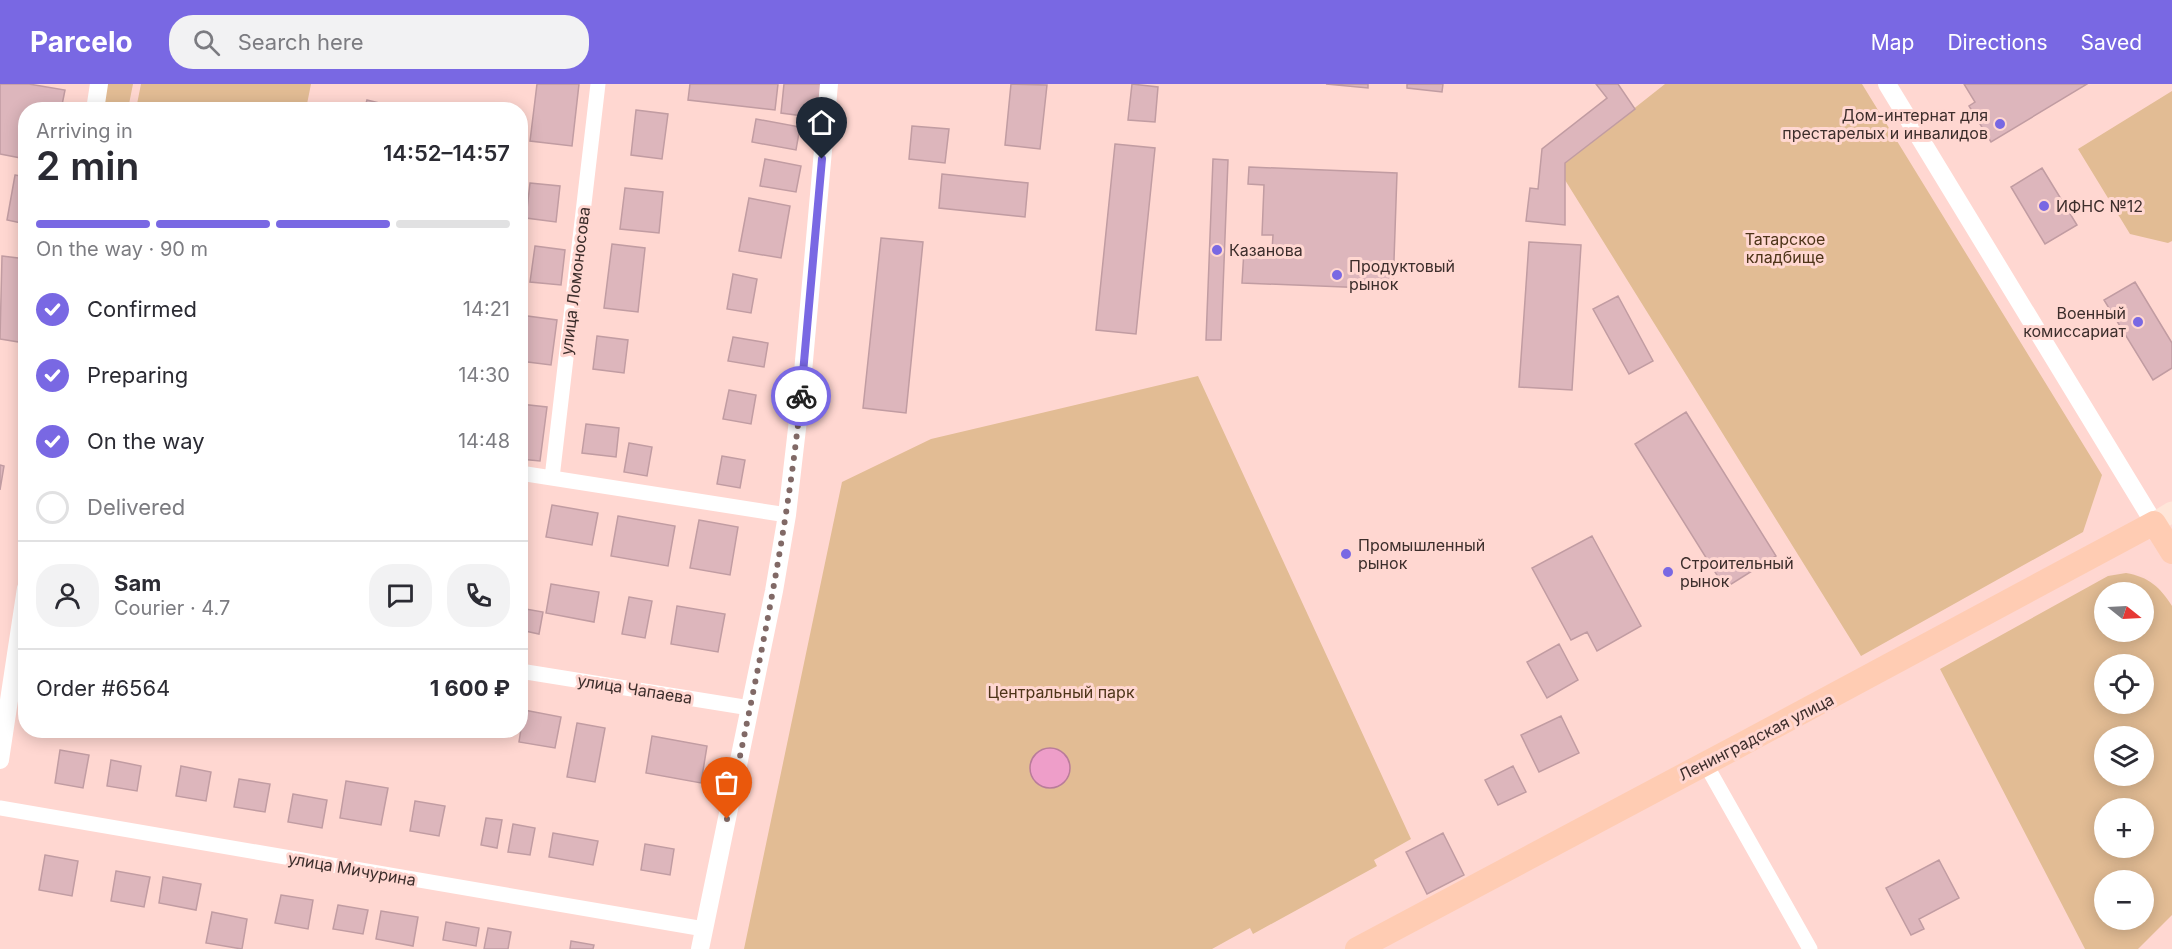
<!DOCTYPE html>
<html lang="en">
<head>
<meta charset="utf-8">
<style>
	body { margin:0; font-family:Inter,sans-serif; background:#f2f2f3; color:#2b2b33; height:100vh; display:flex; flex-direction:column; font-size:22px; white-space:nowrap }
	* { box-sizing:border-box; margin:0 }
	p { font-size:20px; color:#7c7c81 }
	.icon { flex:none; width:33px; height:33px; fill:none; stroke:currentColor; stroke-width:2; stroke-linecap:round; stroke-linejoin:round }
	.map { position:relative; flex:1; overflow:hidden }
	.drawer { position:absolute; left:18px; top:18px; width:510px; height:636px; display:flex; flex-direction:column; background:#fff; border-radius:24px; box-shadow:0 3px 15px #0003 }
	.drawer>* { flex:none }
	.needle { width:39px; rotate:108deg }
	.controls { position:absolute; left:2094px; top:498px; display:grid; gap:12px }
	.controls a { display:grid; place-items:center; width:60px; height:60px; border-radius:50%; background:#fff; box-shadow:0 3px 15px #0003; font-size:30px }
	.pin { position:absolute; display:grid; place-items:center; width:51px; height:51px; color:#fff; margin:-62px -26px; border-radius:50% 50% 50% 0; rotate:-45deg; box-shadow:0 0 6px #0007 }
	.pin .icon { rotate:45deg }
	.courier { position:absolute; display:grid; place-items:center; width:60px; height:60px; margin:-30px; border:4px solid #7968e3; border-radius:50%; background:#fff; color:#222; box-shadow:0 2px 8px #0007 }
	.overview em { font-style:normal; font-weight:600 }
	.overview div { display:flex; flex-direction:column-reverse }
	.overview { display:flex; align-items:center; justify-content:space-between; height:102px; padding:0 18px }
	h1 { font-size:39px; font-weight:600; line-height:45px }
	.bar { display:grid; grid-template-columns:repeat(4,1fr); gap:9px 6px; align-content:center; height:72px; padding:0 18px }
	.bar i { height:8px; border-radius:4px; background:#e1e1e2 }
	.bar .selected { background:#7968e3 }
	.bar p { grid-column:span 4 }
	.line { display:flex; align-items:center; gap:15px; padding:0 18px; border-top:2px solid #e1e1e2 }
	.line div { flex:1 }
	.round { display:grid; place-items:center; flex:none; width:63px; height:63px; border-radius:24px; background:#f2f2f3 }
	ol { padding:0 18px; list-style:none }
	li { display:flex; align-items:center; gap:18px; height:66px }
	li p { margin-inline-start:auto }
	li .icon { padding:6px; border-radius:50%; background:#7968e3; color:#fff; stroke-width:4 }
	li:last-child { color:#7c7c81 }
	li i { width:33px; height:33px; border:3px solid #e1e1e2; border-radius:50% }
	header { display:flex; align-items:center; gap:36px; box-sizing:border-box; height:84px; padding:0 30px; background:#7968e3; color:#fff }
	header strong { font-size:28px }
	nav { display:flex; gap:33px; margin-inline-start:auto; font-size:21px }
	.search { width:420px; height:54px; background:#f2f2f3; display:flex; align-items:center; gap:15px; box-sizing:border-box; padding:0 21px; border-radius:24px; color:#7c7c81; font-size:22px }
	.map>svg:first-child { display:block }
	.green { fill:#e2bc94; fill-rule:evenodd }
	.water { fill:#ee9ec9; stroke:#b97c9a; stroke-width:1.5 }
	.building { fill:#ddb6bc; stroke:#c19ca2; stroke-width:1.5 }
	.lines { fill:none; stroke-linecap:round; stroke-linejoin:round }
	.minor { stroke:#fff; stroke-width:15 }
	.tertiary { stroke:#fff; stroke-width:18 }
	.secondary { stroke:#ffe6d9; stroke-width:21 }
	.primary { stroke:#ffccb3; stroke-width:24 }
	.done { stroke:#816966; stroke-width:6; stroke-dasharray:0 10.8 }
	.route { stroke:#7968e3; stroke-width:8 }
	.poi-dot { fill:#7968e3; stroke:#ffd7d1; stroke-width:2 }
	.labels { text-anchor:middle; dominant-baseline:central; stroke-width:6; stroke-linejoin:round; paint-order:stroke }
	.poi-label { font-size:16px; fill:#3d2e2c; stroke:#ffd7d1; text-anchor:start }
	.park-label { font-size:16px; fill:#4d3418; stroke:#ffd7d1 }
	.street-label { font-size:16px; fill:#3d2e2c; stroke:#ffd7d1 }
</style>
</head>
<body>
<header>
<strong>Parcelo</strong>
<div class="search"><svg class="icon" aria-label="search" viewBox="0 0 24 24"><circle cx="10" cy="10" r="6"/><path d="M15 15l6 6"/></svg>Search here</div>
<nav><a>Map</a><a>Directions</a><a>Saved</a></nav>
</header>
<div class="map">
<svg width="2172" height="865" viewBox="0 0 2172 865">
	<rect width="100%" height="100%" fill="#ffd7d1"/>
	<!-- green -->
	<path class="green" d="M106,0H133L128,25L103,26Z
		M141,0H311L306,25H136Z
		M1665,0H1862L2102,391L2083,448L1861,572L1565,96V79Z
		M2172,7V157L2168,159L2130,150L2078,65Z
		M1198,292L1411,755L1374,776L1377,782L1253,850L1250,844L1212,865H744L842,398L931,355Z
		M2126,489C2149,493 2160,503 2172,522V831L2138,865H2085L1940,585L2108,492ZM2104,508H2144V548H2104ZM2104,580H2144V620H2104ZM2104,652H2144V692H2104ZM2104,724H2144V764H2104ZM2104,796H2144V836H2104Z"/>
	<!-- water -->
	<path class="water" d="M1030 684a20 20 0 1 1 40 0a20 20 0 1 1-40 0Z"/>
	<!-- building -->
	<path class="building" d="M0,0H29L65,6L61,26H26V75L0,70Z
		M537,0H579L572,62L530,57Z
		M690,0H778L775,26L688,16Z
		M784,0H822L818,34L781,29Z
		M1011,0L1047,1L1040,65L1005,61Z
		M1132,0L1158,3L1155,38L1128,36Z
		M1326,0H1368V4Z
		M1407,0H1443L1442,8L1407,4Z
		M1596,0H1618L1635,25L1565,79V141L1526,137L1530,104L1538,105L1542,65L1607,14Z
		M1964,0H2087L1991,58L1969,22L1975,18Z
		M367,16L408,26H364Z
		M636,26L668,30L662,75L631,71Z
		M756,35L800,43L796,66L752,58Z
		M912,42L949,45L945,79L909,75Z
		M1115,60L1155,64L1136,250L1096,246Z
		M765,75L801,82L796,108L760,102Z
		M1213,75L1228,76L1221,256H1206Z
		M1249,83L1397,89L1393,205L1242,199L1244,166L1272,167L1273,151H1262L1264,101L1248,100Z
		M2042,84L2077,141L2045,160L2011,103Z
		M942,90L1028,99L1025,133L939,124Z
		M15,91L26,93V140L7,136Z
		M530,99L560,102L556,138L526,134Z
		M625,104L663,108L659,149L620,145Z
		M749,114L790,122L781,174L739,167Z
		M881,154L923,158L906,329L863,324Z
		M1529,158L1581,161L1572,306L1519,303Z
		M612,160L645,164L638,228L604,224Z
		M535,162L565,166L561,201L530,198Z
		M2,172L26,175L25,259L0,255Z
		M733,190L757,195L751,229L727,225Z
		M2135,198L2172,259V284L2153,296L2104,216Z
		M1618,212L1653,277L1629,290L1593,225Z
		M520,231L557,236L551,281L520,277Z
		M597,252L628,256L624,289L593,285Z
		M733,253L768,259L764,283L728,277Z
		M729,306L756,311L751,340L723,335Z
		M520,320L547,323L540,377L520,375Z
		M1686,328L1776,472L1725,504L1635,360Z
		M586,340L619,344L616,373L582,369Z
		M629,359L652,363L647,392L624,388Z
		M722,372L745,376L740,404L717,400Z
		M0,381L4,382L0,406Z
		M552,421L598,429L592,461L546,453Z
		M618,432L675,442L668,482L611,472Z
		M699,436L738,443L730,491L690,484Z
		M1592,452L1641,542L1597,567L1587,548L1571,556L1532,484Z
		M551,500L599,508L594,538L546,529Z
		M629,513L652,517L645,554L622,550Z
		M677,522L725,530L718,568L671,560Z
		M520,524L543,528L539,550L520,546Z
		M1559,560L1578,596L1547,614L1527,578Z
		M524,626L561,633L555,664L519,658Z
		M1561,632L1579,669L1539,688L1521,651Z
		M577,639L605,644L595,698L567,693Z
		M652,652L707,662L701,699L646,689Z
		M60,666L89,671L83,704L55,699Z
		M111,676L141,682L137,707L107,702Z
		M181,682L211,688L206,717L176,712Z
		M1513,682L1526,708L1498,721L1485,696Z
		M239,695L270,700L265,728L234,723Z
		M346,697L388,704L381,741L340,734Z
		M293,710L327,716L322,744L288,738Z
		M415,717L445,722L439,752L410,747Z
		M486,734L502,736L497,764L481,761Z
		M513,740L535,744L530,771L508,768Z
		M553,749L598,757L593,781L549,773Z
		M1443,749L1464,791L1427,810L1406,768Z
		M645,760L674,765L670,791L641,786Z
		M45,771L78,777L72,812L39,806Z
		M1939,776L1959,814L1919,835L1924,845L1911,851L1886,804Z
		M116,787L150,793L144,823L111,817Z
		M163,793L201,800L196,826L159,819Z
		M281,811L313,816L308,845L275,839Z
		M338,821L368,826L363,850L333,845Z
		M381,827L418,833L413,862L376,855Z
		M212,828L247,835L242,865L206,859Z
		M446,838L479,844L476,862L443,856Z
		M488,844L511,848L508,865H484Z
		M571,857L594,861L593,865H570Z"/>
	<g class="lines">
		<!-- minor -->
		<path class="minor" d="M520,389L787,431
			M552,394L598,0
			M520,587L750,624
			M1705,679L1810,865
			M0,724L704,845"/>
		<!-- tertiary -->
		<path class="tertiary" d="M1887,0L2154,439
			M95,26L99,0
			M0,676L26,504
			M700,865L774,507L787,431L801,310L829,0"/>
		<!-- secondary -->
		<path class="secondary" d="M2154,439L2172,428"/>
		<!-- primary -->
		<path class="primary" d="M1357,865C1623,723 1889,583 2154,439L2172,468"/>
	</g>
	<g class="lines">
		<!-- done -->
		<path class="done" d="M727,735C756,594 787,455 801,312"/>
		<!-- route -->
		<path class="route" d="M801,312L822,75"/>
	</g>
	<!-- markers -->
	<g class="poi-dot">
		<circle cx="2000" cy="40" r="6"/>
		<circle cx="2044" cy="122" r="6"/>
		<circle cx="1217" cy="166" r="6"/>
		<circle cx="1337" cy="191" r="6"/>
		<circle cx="2138" cy="238" r="6"/>
		<circle cx="1346" cy="470" r="6"/>
		<circle cx="1668" cy="488" r="6"/>
	</g>
	<g class="labels">
		<!-- poi labels -->
		<g class="poi-label">
			<text x="1988" y="31" text-anchor="end">Дом-интернат для<tspan x="1988" dy="18">престарелых и инвалидов</tspan></text>
			<text x="2056" y="122">ИФНС №12</text>
			<text x="1229" y="166">Казанова</text>
			<text x="1349" y="182">Продуктовый<tspan x="1349" dy="18">рынок</tspan></text>
			<text x="2126" y="229" text-anchor="end">Военный<tspan x="2126" dy="18">комиссариат</tspan></text>
			<text x="1358" y="461">Промышленный<tspan x="1358" dy="18">рынок</tspan></text>
			<text x="1680" y="479">Строительный<tspan x="1680" dy="18">рынок</tspan></text>
		</g>
		<!-- park labels -->
		<g class="park-label">
			<text x="1785" y="155">Татарское<tspan x="1785" dy="18">кладбище</tspan></text>
			<text x="1061" y="608">Центральный парк</text>
		</g>
		<!-- street labels -->
		<g class="street-label">
			<text transform="translate(575 197) rotate(-83)">улица Ломоносова</text>
			<text transform="translate(635 605) rotate(9)">улица Чапаева</text>
			<text transform="translate(1756 653) rotate(-27)">Ленинградская улица</text>
			<text transform="translate(352 785) rotate(10)">улица Мичурина</text>
		</g>
	</g>
</svg>
<div class="controls">
<a><svg class="needle" viewBox="-14 -14 28 28"><path d="M0-13l5 13h-10z" fill="#e53935"/><path d="M0 13l5-13h-10z" fill="#7c7c81"/></svg></a>
<a><svg class="icon" aria-label="locate" viewBox="0 0 24 24"><circle cx="12" cy="12" r="6"/><path d="M12 2v4M12 18v4M2 12h4M18 12h4"/></svg></a>
<a><svg class="icon" aria-label="layers" viewBox="0 0 24 24"><path d="M12 4l9 5-9 5-9-5zM3 14l9 5 9-5"/></svg></a>
<a>+</a>
<a>−</a>
</div>
<div class="pin" style="left:727px;top:735px;background:#ea580c"><svg class="icon" aria-label="bag" viewBox="0 0 24 24"><path d="M5 8h14l-1 12H6zM9 8a3 3 0 0 1 6 0"/></svg></div>
<div class="pin" style="left:822px;top:75px;background:#1f2937"><svg class="icon" aria-label="home" viewBox="0 0 24 24"><path d="M3 11l9-7 9 7M6 9v11h12V9"/></svg></div>
<div class="courier" style="left:801px;top:312px"><svg class="icon" aria-label="bike" viewBox="0 0 24 24"><circle cx="6" cy="16" r="4"/><circle cx="18" cy="16" r="4"/><path d="M6 16l4-8h5l3 8M10 8l3 8H6M13 5h3"/></svg></div>
<section class="drawer">
<div class="overview"><div><h1>2 min</h1><p>Arriving in</p></div><em>14:52–14:57</em></div>
<div class="bar"><i class="selected"></i><i class="selected"></i><i class="selected"></i><i></i><p>On the way · 90 m</p></div>
<ol>
<li><svg class="icon" aria-label="check" viewBox="0 0 24 24"><path d="M5 12l5 5 9-10"/></svg>Confirmed<p>14:21</p></li>
<li><svg class="icon" aria-label="check" viewBox="0 0 24 24"><path d="M5 12l5 5 9-10"/></svg>Preparing<p>14:30</p></li>
<li><svg class="icon" aria-label="check" viewBox="0 0 24 24"><path d="M5 12l5 5 9-10"/></svg>On the way<p>14:48</p></li>
<li><i></i>Delivered</li>
</ol>
<div class="line" style="height:108px"><a class="round"><svg class="icon" aria-label="person" viewBox="0 0 24 24"><circle cx="12" cy="8" r="4"/><path d="M4 21q1-7 8-7t8 7"/></svg></a><div><b>Sam</b><p>Courier · 4.7</p></div><a class="round"><svg class="icon" aria-label="chat" viewBox="0 0 24 24"><path d="M4 5h16v11H9l-5 4z"/></svg></a><a class="round"><svg class="icon" aria-label="phone" viewBox="0 0 24 24"><path d="M5 4h4l2 5-3 2q2 4 5 5l2-3 5 2v4C11 20 4 13 5 4z"/></svg></a></div>
<div class="line" style="height:78px"><div>Order #6564</div><b>1 600 ₽</b></div>
</section>
</div>
</body>
</html>
